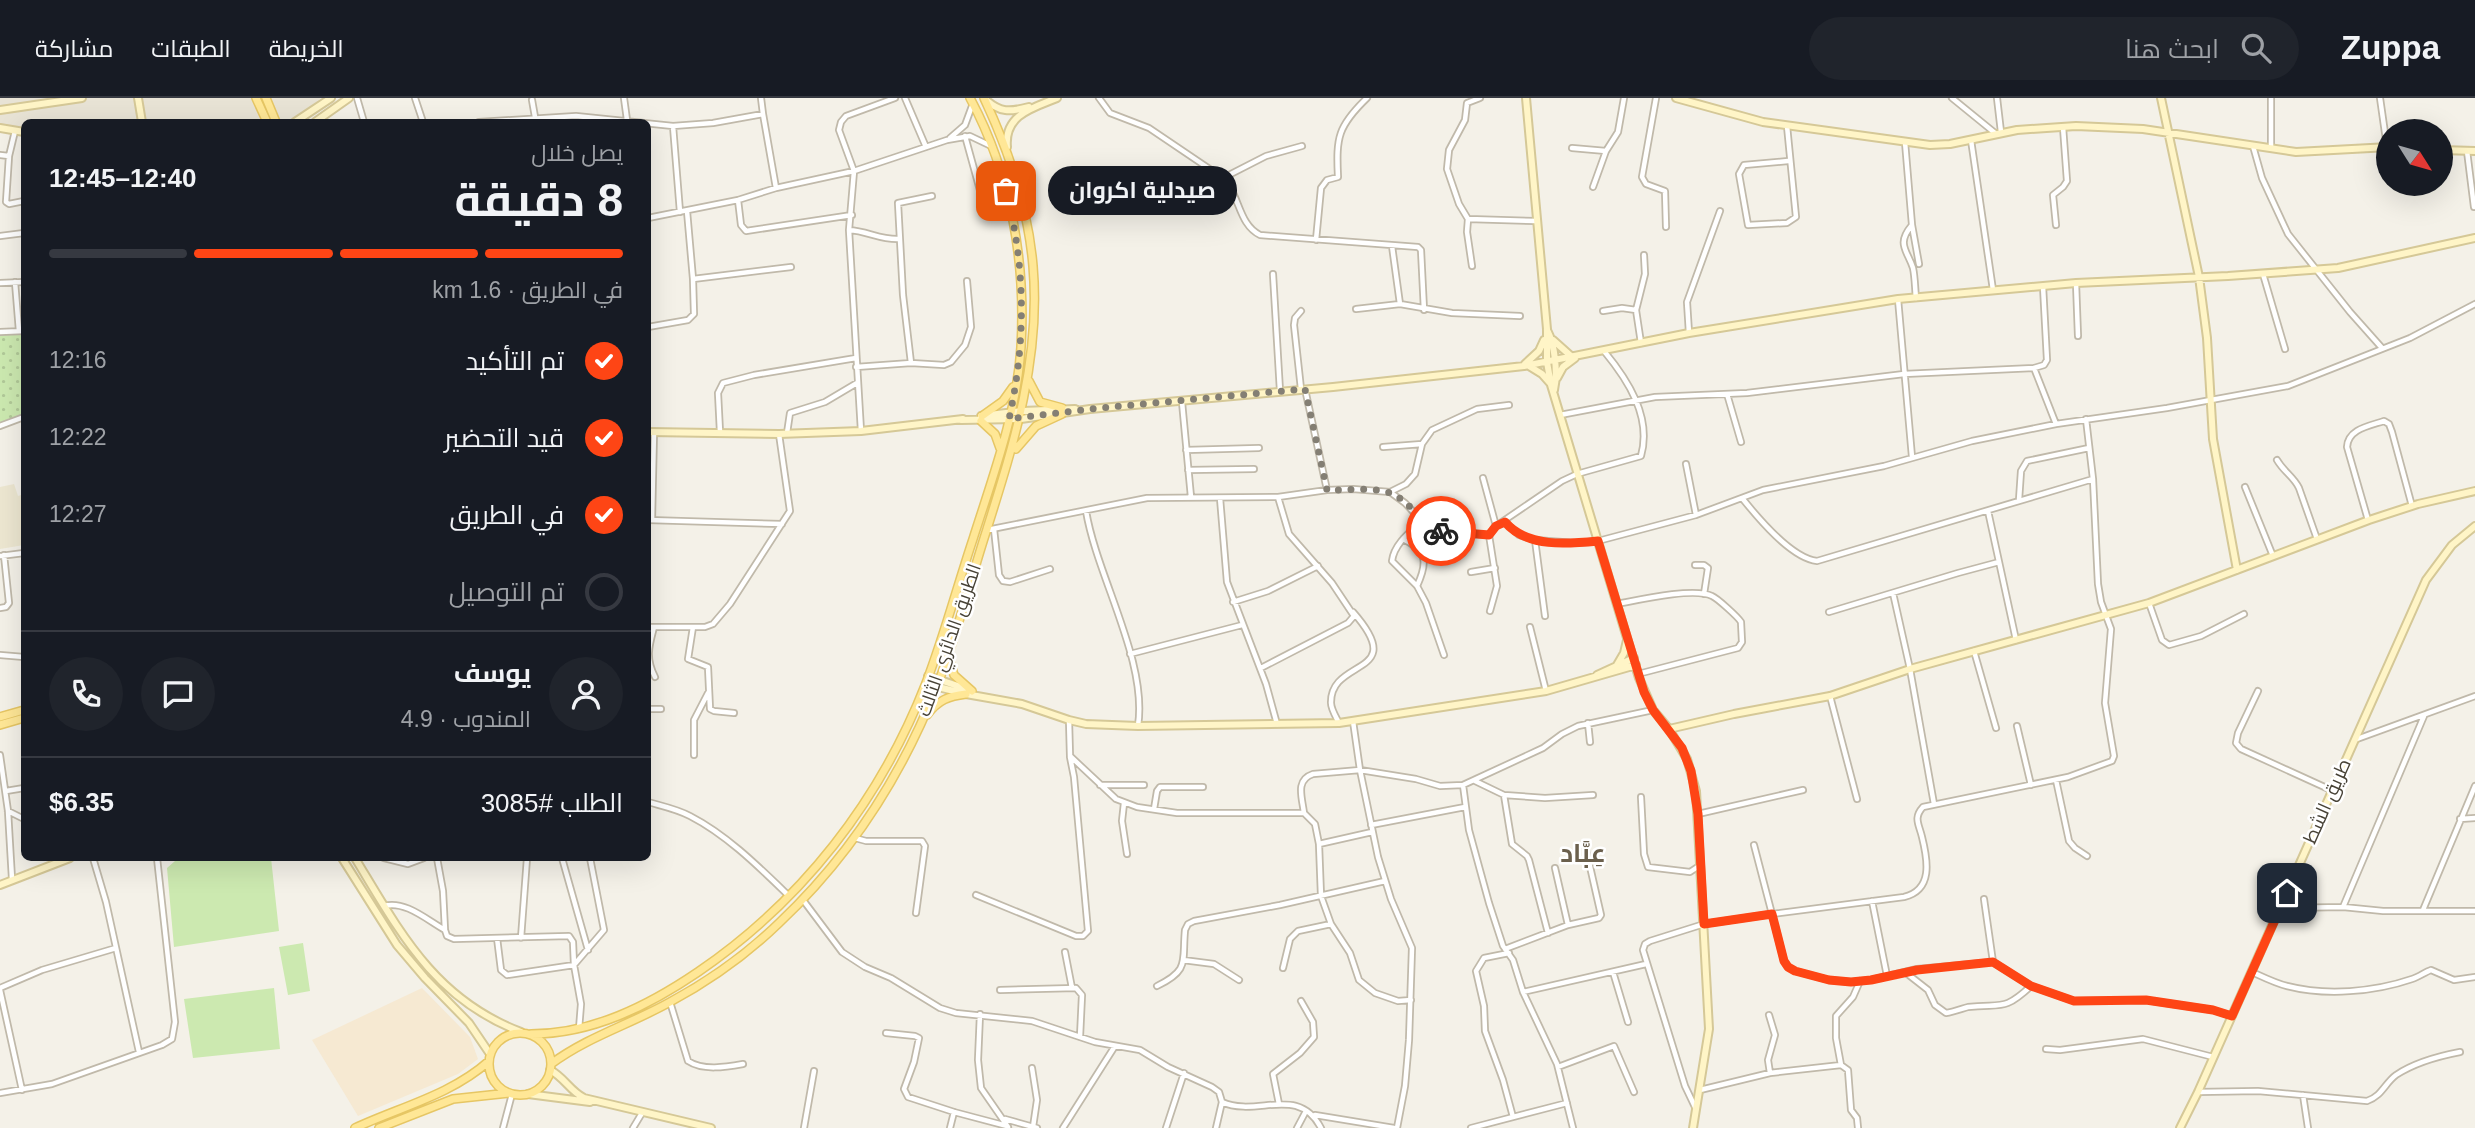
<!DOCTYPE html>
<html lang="ar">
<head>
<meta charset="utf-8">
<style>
	body { margin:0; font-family:Arial,Cairo,sans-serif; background:#20242c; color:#f1f3f6; direction:rtl; height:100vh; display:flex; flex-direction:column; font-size:26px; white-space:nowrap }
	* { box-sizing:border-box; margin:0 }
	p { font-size:23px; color:#9ea1a6 }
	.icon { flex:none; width:38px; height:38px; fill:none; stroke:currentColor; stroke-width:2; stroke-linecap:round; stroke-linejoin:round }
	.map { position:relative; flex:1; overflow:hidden; direction:ltr }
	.details { position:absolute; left:21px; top:21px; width:630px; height:742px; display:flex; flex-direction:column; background:#171b24; border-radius:10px; box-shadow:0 7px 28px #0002; direction:rtl }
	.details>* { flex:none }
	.needle { width:46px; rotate:127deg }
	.controls { position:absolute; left:2376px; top:21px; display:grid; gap:14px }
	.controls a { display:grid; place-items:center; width:77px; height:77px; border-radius:50%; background:#171b24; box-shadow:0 7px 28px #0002; font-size:35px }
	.pin { position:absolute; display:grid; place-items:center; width:60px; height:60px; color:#fff; margin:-30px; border-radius:14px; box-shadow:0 4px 10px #0006 }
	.courier { position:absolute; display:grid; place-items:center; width:70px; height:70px; margin:-35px; border:5px solid #fe4515; border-radius:50%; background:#fff; color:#222; box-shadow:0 2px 9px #0007 }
	.bubble { position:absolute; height:49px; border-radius:24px; background:#171b24; box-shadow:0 7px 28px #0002; font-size:23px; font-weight:700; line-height:49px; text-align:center; direction:rtl }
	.headline em { font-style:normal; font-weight:700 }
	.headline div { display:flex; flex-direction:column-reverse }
	.headline { display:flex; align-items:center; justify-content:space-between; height:119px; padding:0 28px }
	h1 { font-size:46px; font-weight:700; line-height:52px }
	.bar { display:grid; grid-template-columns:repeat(4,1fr); gap:10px 7px; align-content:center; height:84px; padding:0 28px }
	.bar i { height:9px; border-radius:5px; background:#363941 }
	.bar .on { background:#fe4515 }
	.bar p { grid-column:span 4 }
	.line { display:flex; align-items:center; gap:18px; padding:0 28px; border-top:2px solid #363941 }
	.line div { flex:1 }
	.round { display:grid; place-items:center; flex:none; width:74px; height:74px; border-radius:37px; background:#20242c }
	ol { padding:0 28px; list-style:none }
	li { display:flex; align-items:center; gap:21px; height:77px }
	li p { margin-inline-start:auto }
	li .icon { padding:7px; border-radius:50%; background:#fe4515; color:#fff; stroke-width:4 }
	li:last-child { color:#9ea1a6 }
	li i { width:38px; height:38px; border:4px solid #363941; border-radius:50% }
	header { display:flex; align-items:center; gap:42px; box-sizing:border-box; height:98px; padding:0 35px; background:#171b24; border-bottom:2px solid #363941 }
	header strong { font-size:33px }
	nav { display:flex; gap:38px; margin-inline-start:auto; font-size:24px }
	.search { width:490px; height:63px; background:#20242c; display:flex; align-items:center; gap:18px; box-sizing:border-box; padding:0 24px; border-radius:38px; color:#9ea1a6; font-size:26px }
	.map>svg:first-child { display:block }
	.residential { fill:#e8e3d5 }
	.commercial { fill:#f6e9d2 }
	.education { fill:#ede7d1 }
	.grass { fill:#cce9b0 }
	.park { fill:url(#park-dots) }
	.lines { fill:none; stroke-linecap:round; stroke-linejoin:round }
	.street-casing { stroke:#c0b9aa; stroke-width:8 }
	.secondary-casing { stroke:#d5c897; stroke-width:10 }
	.primary-casing { stroke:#e6c664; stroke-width:10 }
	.street { stroke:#fff; stroke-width:4.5 }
	.secondary { stroke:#fff5c7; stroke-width:6 }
	.primary { stroke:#ffe796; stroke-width:7 }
	.done { stroke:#847f74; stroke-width:7; stroke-dasharray:0 12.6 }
	.route { stroke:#fe4515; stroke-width:9 }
	.labels { text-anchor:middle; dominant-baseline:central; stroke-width:5; stroke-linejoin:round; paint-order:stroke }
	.street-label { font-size:19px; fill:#474236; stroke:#fff }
	.district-label { font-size:26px; font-weight:bold; fill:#6b604d; stroke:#fff }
</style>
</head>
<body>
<header>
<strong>Zuppa</strong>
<div class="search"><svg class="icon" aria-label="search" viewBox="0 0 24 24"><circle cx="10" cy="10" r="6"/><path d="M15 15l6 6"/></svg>ابحث هنا</div>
<nav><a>الخريطة</a><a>الطبقات</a><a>مشاركة</a></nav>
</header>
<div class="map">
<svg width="2475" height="1030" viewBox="0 0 2475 1030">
	<defs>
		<pattern id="park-dots" width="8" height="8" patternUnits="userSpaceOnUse" patternTransform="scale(1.75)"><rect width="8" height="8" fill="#cce9b0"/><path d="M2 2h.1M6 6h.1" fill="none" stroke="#b1c998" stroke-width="1.8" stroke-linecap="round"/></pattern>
	</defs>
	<rect width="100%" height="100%" fill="#f4f1e8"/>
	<!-- residential -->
	<path class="residential" d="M0,0H260L264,24H24V33L0,29Z
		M267,0H321L292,24H281Z"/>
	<!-- commercial -->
	<path class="commercial" d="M422,890L470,939L478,961L458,976L358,1018L312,942Z"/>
	<!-- education -->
	<path class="education" d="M14,386L18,398L24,396V447L0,451V389Z"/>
	<!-- grass -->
	<path class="grass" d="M223,760H271L279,833L174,849L167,770L175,763Z
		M303,845L310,893L288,897L279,849Z
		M274,890L280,951L193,960L184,901Z"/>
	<!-- park -->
	<path class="park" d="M24,236V316L0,325V237Z"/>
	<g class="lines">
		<!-- street casing -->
		<g class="street-casing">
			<path id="street" d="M357,0L364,24
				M415,0L423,24
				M624,0L627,22
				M761,0L763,16
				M905,0L926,49
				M1099,0L1110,15L1149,30L1223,80C1240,97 1238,126 1260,137L1418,149L1421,152L1424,212
				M1480,0L1467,5L1465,22L1449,52L1447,71L1459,106L1468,121L1536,123
				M1656,0L1642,79L1646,86L1665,93L1666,129
				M1952,0L1995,35
				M1997,0L2001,34
				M2380,0L2387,49
				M532,2L535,19
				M479,24L576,18L673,28
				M1787,28L1796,119L1787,125L1748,127L1739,76L1744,67L1788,63
				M15,33L9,58L6,104L9,106L24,103
				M965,38L981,96L1006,93
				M950,40L965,27L972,8
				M1971,42L1993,192
				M1905,44L1912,127C1896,146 1907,152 1913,170C1915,179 1915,191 1916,200
				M2253,48L2262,80L2288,136L2350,214L2382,250
				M1572,50L1606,53
				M2271,50V0
				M2467,53L2474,109
				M0,57L9,58
				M1223,80L1266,58L1302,48
				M1593,89L1606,53L1618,34L1624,0
				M738,102L741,127L746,133L852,117
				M680,114L673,28L713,25L763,16L776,90
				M648,120L738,102L776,90L854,73L947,42L970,38L991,48
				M1468,121L1467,134L1472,168
				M1912,127L1919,166
				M2056,127L2053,97L2063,89L2067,83L2063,29
				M849,132C867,133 881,142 899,141
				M0,138L24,135
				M1316,142L1321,90L1327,82L1338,79C1336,39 1338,28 1367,0
				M1392,148L1400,206L1452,215L1520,218
				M1273,176L1280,293
				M2263,176L2285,251
				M693,181L791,169
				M15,184L19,233
				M0,185L24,184
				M2076,185L2078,238
				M1898,201L1912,359
				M1356,211L1400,206
				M1301,213L1295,220L1294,227L1301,291
				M1603,213L1622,210L1636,212
				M648,229L688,222L694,216L693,181L687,113
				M0,234L24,233
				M1689,235L1687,204L1720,113
				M1641,245L1636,212L1645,176L1644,157
				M911,265L903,197L898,105L932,98
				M856,269L911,265L944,267L951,264L965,247L971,229L967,183
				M2034,270L2044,267L2047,262L2043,188
				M1305,291L1327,392
				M1727,296L1741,344
				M1182,304L1191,399
				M1560,317L1655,299L1747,295L1904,276L2034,270L2056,326
				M0,328L24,319
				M861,333L849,132L854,73L839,32L841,24L846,18L895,0
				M720,334L718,295L723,285L754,277L856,260
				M787,335L790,315L825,304L857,285
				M1383,349L1422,346
				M1186,352L1259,350
				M2277,362C2284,374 2294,379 2299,390L2317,441
				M1686,366L1696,417
				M1188,372L1254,371
				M1483,380L1496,428
				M2245,389L2273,458
				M1390,394L1406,386L1415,376L1422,346L1432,332L1477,311L1509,307
				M1220,400L1227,484L1266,586L1277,626
				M1742,400C1758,420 1791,460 1817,463L2093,381
				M2019,402L2021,373L2027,363L2089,350
				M1086,413C1097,479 1148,563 1138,628
				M1988,413L2016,542
				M648,422L782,426
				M652,422L654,334
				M2368,422L2347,349C2348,331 2369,328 2384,323L2389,326L2392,334L2412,408
				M1422,423C1410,434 1394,446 1392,463L1417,488L1426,505L1444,557
				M1505,424L1519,437L1535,442L1576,445L1598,443L1696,417L1763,392L1884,368L1972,343L2056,326L2167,310L2288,288L2410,240L2475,206
				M994,431L999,477L1003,483L1010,484L1050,471
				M987,432L1147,400L1278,399L1327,392L1353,391L1390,394L1405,405L1422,423L1440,433L1489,437
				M1489,437L1496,428L1562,383L1577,376L1641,358C1652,319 1628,282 1604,253
				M1489,437L1497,488L1490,513
				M1403,441C1427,453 1428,464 1417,488
				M1535,442L1545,518
				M0,458L24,455
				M1695,467H1704L1708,470L1704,496
				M1471,474L1495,470
				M1893,495L1910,571L1934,706
				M1233,504L1268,493L1318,468
				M2149,505L2162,542L2169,547L2201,538L2244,516
				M1617,506C1638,502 1694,489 1712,498C1717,500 1738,519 1741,524L1742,544L1738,550L1638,576
				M0,510L6,509L9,505L4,457
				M1829,514L1958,475L1999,464
				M648,529H705L713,526L730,506L790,413L779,336
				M654,529C649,548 645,560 655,579
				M693,529L688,561L708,569L710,611L714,613L734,615
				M1530,529L1546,593
				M1974,553L1996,630
				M1130,556L1242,527
				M0,557L24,559
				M1261,570L1348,525L1354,518L1332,485L1289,436L1278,399
				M2258,593L2238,635L2236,645L2241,651L2331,692
				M1830,598L1857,701
				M648,611H661
				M1069,622L1070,658L1116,701L1137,709L1177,715H1304L1315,726L1319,746L1372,734
				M1353,623L1360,672L1378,759L1391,801L1412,850L1409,942L1405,988L1397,1030
				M1339,625C1336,619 1331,611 1331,605C1330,559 1410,579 1353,514
				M1588,625L1590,644
				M2017,628L2031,687
				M2357,641L2475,598
				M0,657L8,713L12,781
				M694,657V622L708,595
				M2056,682L2069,743L2075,750L2087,758
				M1475,683L1504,697L1545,700L1593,697
				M1100,687H1144
				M1463,687L1543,650L1562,636L1578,628L1653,612
				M6,693L24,690
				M1504,697L1512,746L1527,758L1529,762L1548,835
				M1641,699L1644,756L1648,769L1690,774L1699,768
				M648,704C662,708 677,711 690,718C727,737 759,769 789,798
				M1124,705L1122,723L1127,756
				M1154,711L1157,693L1160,689H1203
				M8,713L24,721
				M1304,715C1302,699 1295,682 1313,676L1360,672L1416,681L1440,688L1463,687L1469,732L1489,805L1503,848L1513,862L1523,894L1557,966L1573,1030
				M1698,716L1803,692
				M2460,721L2475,720
				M1371,727L1465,709
				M855,740L866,743H922L925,748L916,815
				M1319,746L1321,798L1331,826L1350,855L1359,882L1375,895L1398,903L1411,902
				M1754,747L1772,816L1904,799C1933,792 1928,763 1922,739C1919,726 1913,720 1923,709L2068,679L2112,663L2114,658L2105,605L2111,531L2101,504L2098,486L2093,381L2086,321
				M93,760L106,804L139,954
				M384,760L408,766L424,760
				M437,760L443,793L445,832
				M562,760L588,852
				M976,797L1076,838H1083L1088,833L1074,679L1070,659
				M1984,801L1993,864
				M803,802L842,854L865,869L891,880L940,910L956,915L1032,923L1095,944L1140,952L1168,969L1212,989L1219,994L1222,1004C1257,1020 1298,986 1321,1030
				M1872,803L1887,878
				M384,808C405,802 427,822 445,832L447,838L454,841L569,838L573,844L574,867L581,906L579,931
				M2343,809L2424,618
				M2280,810L2343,809L2383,813H2475
				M2423,812L2475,688
				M1568,827L1599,820L1601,817L1586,751
				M497,840L501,872L507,877L574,867L604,832L590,760
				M521,840L527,760
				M1505,851L1568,827L1555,770
				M1065,854L1072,890
				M1509,855L1484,860L1476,873L1484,908L1485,933L1503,982L1513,1019
				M1183,862L1214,866L1239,882
				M1283,870L1290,841L1298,833L1331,826
				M1613,874L1628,924
				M1905,874L1928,892L1935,907L1946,915C1953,914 1961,911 1968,909C2002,905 2003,914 2031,888
				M2252,874C2263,879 2275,885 2287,888C2326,898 2374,894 2412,881C2419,879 2425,874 2431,872L2454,882L2475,879
				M1157,888C1190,872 1182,864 1185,832L1188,826L1194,823L1280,807L1385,783
				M0,890L42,872L116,850
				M0,892L22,992
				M1000,892L1076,890L1082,897L1080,939
				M1523,894L1646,866
				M670,904L688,963C703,973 726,969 743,966
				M980,916L978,962L981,990L1008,1029
				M1769,917L1775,937L1768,962L1770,975
				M886,935L915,938L919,940L914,964L904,991L908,999L954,1014L1007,1028
				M2046,951L2060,952L2143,941L2213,959
				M1841,967L1836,940V918L1853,899L1860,883
				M1558,969L1614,948L1634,994
				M1032,970L1037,1002L1033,1029
				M1700,992L1770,975L1841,967L1848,972L1851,1012L1857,1020L1858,1030
				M2198,994L2258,993L2367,1003C2382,998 2385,985 2396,977C2414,965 2439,958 2460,954
				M0,995L52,986L162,947L172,941L175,924L157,760
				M2303,997L2308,1030
				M1279,1006L1273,976L1300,955L1314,939L1313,924L1301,903
				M1695,1009L1685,988L1643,852L1645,846L1650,843L1704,826L1772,816L1784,863L1788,869L1795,873L1829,882L1851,884L1871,882L1917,871L1993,864L2031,888L2074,903L2145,902L2213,912L2232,918
				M1315,1017L1394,1030
				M1005,1021L1037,1030
				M503,1030L512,996
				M633,1030L642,1015
				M804,1030L814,973
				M950,1030L954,1014
				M1063,1030L1115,948
				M1166,1030L1184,975
				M1216,1030L1222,1004
				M1297,1030L1306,1013
				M1471,1030L1567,1005"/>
		</g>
		<!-- secondary casing -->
		<g class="secondary-casing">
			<path id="secondary" d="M138,0L142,24
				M1526,0L1547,231V264L1551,287L1639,580L1653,612L1669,631L1687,661L1696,693L1709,931L1693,1030
				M1676,0L1763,24L1930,47L1950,46L2017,32L2076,28L2143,31L2296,54L2389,49
				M2161,0L2199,179L2207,240L2213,341L2237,472
				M985,1C1000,15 1010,14 1029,9
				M0,12L82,0
				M295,24L331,0
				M315,24L349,0
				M0,30L24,34
				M1007,49C1004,17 1032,10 1057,0
				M2441,52L2475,53
				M1547,232C1555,247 1558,275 1554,292
				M1553,242L1572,259
				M1525,266L1539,253L1544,242
				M1529,268L1542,276L1550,285
				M1557,280L1563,269L1575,260
				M981,318L1022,313L1075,311
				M961,322L1021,321L1090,311L1333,289L1524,268L1689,235L1898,201L2076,185L2228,178L2338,170L2475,140
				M648,334L779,336L861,333L963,321
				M1617,567L1624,555L1627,542
				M1597,577L1634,560
				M928,578L970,592
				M926,586L966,596L1022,606L1069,622L1086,626L1138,628L1339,625L1546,593L1636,567
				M1669,631L1734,616L1830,598L1910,571L2149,505L2369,422L2418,406L2475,393
				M342,760L397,847L425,880L469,925L490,956
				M355,760C400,834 434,901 521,934
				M0,787L70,760
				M550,972C564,979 570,993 584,1000L711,1030
				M528,996L590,1004
				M2180,1030L2198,994L2426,482L2452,447L2475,428"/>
		</g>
		<!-- primary casing -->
		<g class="primary-casing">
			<path id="primary" d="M256,0L267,24
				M266,0L276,24
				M1029,283L1040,304L1062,310
				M982,318L1003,303L1013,289
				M981,323L995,336L1000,350
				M1016,351L1036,328L1062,316
				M948,557L954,577L972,593
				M927,617C938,602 949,598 966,596
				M0,619L24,612
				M0,627L24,620
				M489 966a31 31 0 1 1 62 0a31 31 0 1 1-62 0Z
				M531,936C592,936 648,908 698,874C802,803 880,703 926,585C944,538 957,489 973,441C993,378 1017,314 1021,249C1026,164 1011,76 970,0
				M551,966C587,939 631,926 670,904C709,883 747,856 779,825C849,759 902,677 937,588C957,537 970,483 987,431C1014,345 1041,260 1033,168C1028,109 1009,53 984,0
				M355,1030C400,1009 451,997 489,963
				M379,1030L453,1001L509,995"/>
		</g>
		<!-- street -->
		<use href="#street" class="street"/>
		<!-- secondary -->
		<use href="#secondary" class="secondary"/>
		<!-- primary -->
		<use href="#primary" class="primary"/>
	</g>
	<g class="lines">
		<!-- done -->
		<path class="done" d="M1006,93C1026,169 1026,245 1009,321L1090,311L1305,291L1327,392C1347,393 1382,387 1398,399C1414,410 1421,424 1441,433"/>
		<!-- route -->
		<path class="route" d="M1441,433L1489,437L1496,428L1505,424C1527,450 1568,446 1598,443L1644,594L1653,612L1682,650L1691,673L1698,716L1704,826L1772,816L1784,863L1788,869L1795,873L1829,882L1851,884L1871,882L1917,872L1993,864L2031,888L2074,903L2146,902L2213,912L2232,918L2287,795"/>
	</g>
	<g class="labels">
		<!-- street labels -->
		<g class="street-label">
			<text transform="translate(949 542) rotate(-71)">الطريق الدائري الثالث</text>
			<text transform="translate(2327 703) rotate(-66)">طريق الشط</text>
		</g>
		<!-- district labels -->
		<g class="district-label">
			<text x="1583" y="755">عِبَّاد</text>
		</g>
	</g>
</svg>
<div class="controls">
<a><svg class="needle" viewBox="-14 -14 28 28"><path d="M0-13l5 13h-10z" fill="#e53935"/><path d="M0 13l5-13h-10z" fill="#9ea1a6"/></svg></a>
</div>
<div class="pin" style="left:1006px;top:93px;background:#ea580c"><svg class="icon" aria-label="bag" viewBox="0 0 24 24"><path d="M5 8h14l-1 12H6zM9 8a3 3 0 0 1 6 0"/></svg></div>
<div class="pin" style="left:2287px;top:795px;background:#1f2937"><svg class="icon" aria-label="home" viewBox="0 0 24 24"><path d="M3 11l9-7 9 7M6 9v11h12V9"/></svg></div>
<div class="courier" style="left:1441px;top:433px"><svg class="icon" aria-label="bike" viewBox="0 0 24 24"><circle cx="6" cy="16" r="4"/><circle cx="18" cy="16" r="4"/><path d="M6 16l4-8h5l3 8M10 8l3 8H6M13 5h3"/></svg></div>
<div class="bubble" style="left:1048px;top:68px;width:189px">صيدلية اكروان</div>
<section class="details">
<div class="headline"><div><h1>8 دقيقة</h1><p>يصل خلال</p></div><em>12:40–12:45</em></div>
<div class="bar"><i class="on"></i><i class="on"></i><i class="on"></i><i></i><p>في الطريق · 1.6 km</p></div>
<ol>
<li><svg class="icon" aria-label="check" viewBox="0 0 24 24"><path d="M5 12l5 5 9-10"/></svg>تم التأكيد<p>12:16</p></li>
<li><svg class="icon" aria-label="check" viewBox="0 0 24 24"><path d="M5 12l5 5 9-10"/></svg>قيد التحضير<p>12:22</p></li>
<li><svg class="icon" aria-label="check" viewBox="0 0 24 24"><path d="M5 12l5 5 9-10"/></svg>في الطريق<p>12:27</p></li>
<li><i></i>تم التوصيل</li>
</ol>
<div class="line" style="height:126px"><a class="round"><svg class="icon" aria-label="person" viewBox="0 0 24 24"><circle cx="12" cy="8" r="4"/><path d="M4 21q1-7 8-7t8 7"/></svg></a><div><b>يوسف</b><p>المندوب · 4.9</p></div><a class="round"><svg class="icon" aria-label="chat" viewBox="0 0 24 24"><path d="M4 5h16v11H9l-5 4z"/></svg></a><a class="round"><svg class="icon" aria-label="phone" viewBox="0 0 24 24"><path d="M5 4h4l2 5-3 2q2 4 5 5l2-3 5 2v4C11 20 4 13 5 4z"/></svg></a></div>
<div class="line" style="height:91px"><div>الطلب #3085</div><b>$6.35</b></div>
</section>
</div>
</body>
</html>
